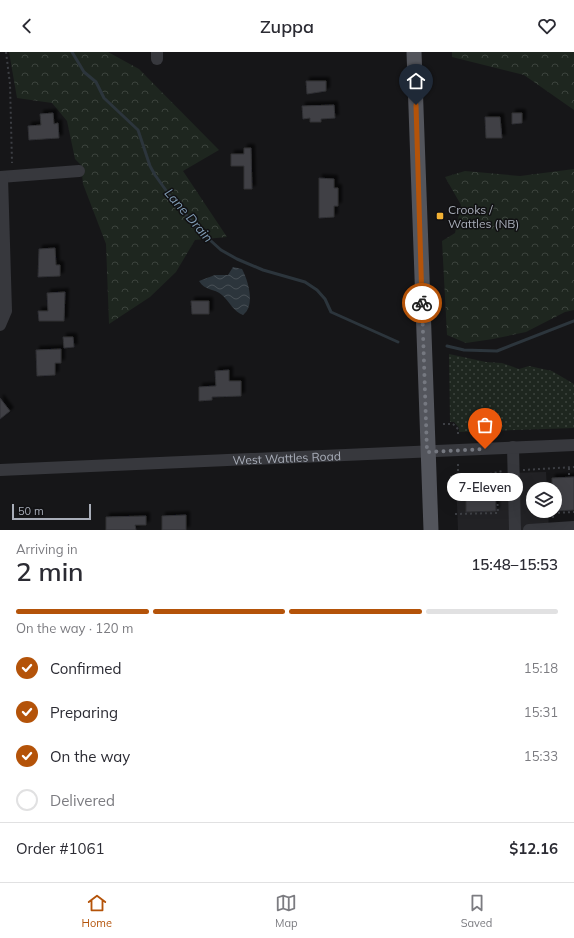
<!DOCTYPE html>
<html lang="en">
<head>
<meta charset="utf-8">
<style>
	body { margin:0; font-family:Mulish,sans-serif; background:#f2f2f3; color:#2b2b33; height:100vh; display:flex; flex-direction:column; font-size:15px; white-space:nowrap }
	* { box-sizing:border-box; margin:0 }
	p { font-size:13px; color:#7c7c81 }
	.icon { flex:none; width:22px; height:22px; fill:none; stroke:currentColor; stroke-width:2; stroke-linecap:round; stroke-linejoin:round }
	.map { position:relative; height:478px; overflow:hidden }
	.drawer { display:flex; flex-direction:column; background:#fff; flex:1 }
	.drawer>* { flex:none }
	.controls { position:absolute; left:526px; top:430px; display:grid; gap:8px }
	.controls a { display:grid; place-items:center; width:36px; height:36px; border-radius:50%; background:#fff; box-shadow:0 4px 16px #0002; font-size:20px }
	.scale { position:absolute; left:12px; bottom:10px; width:79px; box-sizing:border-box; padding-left:4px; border:2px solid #a8adb8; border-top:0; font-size:11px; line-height:14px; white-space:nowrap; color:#a8adb8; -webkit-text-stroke:3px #111113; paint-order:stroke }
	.pin { position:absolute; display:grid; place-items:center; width:34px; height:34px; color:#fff; margin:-41px -17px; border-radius:50% 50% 50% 0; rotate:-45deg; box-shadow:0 0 4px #0007 }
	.pin .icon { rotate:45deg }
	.courier { position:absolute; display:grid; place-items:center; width:40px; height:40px; margin:-20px; border:3px solid #b45309; border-radius:50%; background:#fff; color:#222; box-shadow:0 1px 5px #0007 }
	.bubble { position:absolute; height:28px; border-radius:14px; background:#fff; box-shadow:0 4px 16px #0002; font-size:13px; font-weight:600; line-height:28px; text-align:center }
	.summary em { font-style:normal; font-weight:600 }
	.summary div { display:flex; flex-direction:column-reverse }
	.summary { display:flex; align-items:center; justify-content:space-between; height:68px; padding:0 16px }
	h1 { font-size:26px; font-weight:600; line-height:30px }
	.bar { display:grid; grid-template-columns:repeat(4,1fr); gap:6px 4px; align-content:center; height:48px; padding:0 16px }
	.bar i { height:5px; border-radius:3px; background:#e1e1e2 }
	.bar .active { background:#b45309 }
	.bar p { grid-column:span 4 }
	.line { display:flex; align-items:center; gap:10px; padding:0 16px; border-top:1px solid #e1e1e2 }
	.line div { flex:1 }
	ol { padding:0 16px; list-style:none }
	li { display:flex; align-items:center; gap:12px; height:44px }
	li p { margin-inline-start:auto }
	li .icon { padding:4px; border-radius:50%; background:#b45309; color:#fff; stroke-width:4 }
	li:last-child { color:#7c7c81 }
	li i { width:22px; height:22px; border:2px solid #e1e1e2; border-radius:50% }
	header { display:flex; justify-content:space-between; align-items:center; height:52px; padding:0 16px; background:#fff; font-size:18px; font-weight:600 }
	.dock { display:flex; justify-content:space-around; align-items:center; height:56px; border-top:1px solid #e1e1e2; background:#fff; font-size:11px; color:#7c7c81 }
	.dock a { display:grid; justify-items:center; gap:2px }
	.dock .active { color:#b45309 }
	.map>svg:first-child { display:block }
	.built { fill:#222225 }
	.grass { fill:url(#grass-dots) }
	.forest { fill:url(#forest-crowns) }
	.water { fill:url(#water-waves) }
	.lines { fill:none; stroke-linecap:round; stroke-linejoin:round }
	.stream { stroke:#2c353c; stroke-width:3 }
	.building { fill:#404145; stroke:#303034; filter:url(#shadow) }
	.path { stroke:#3d3f44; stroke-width:2; stroke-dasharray:2 3; stroke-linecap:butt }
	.minor { stroke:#37383d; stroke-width:12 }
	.major { stroke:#53555c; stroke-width:15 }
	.done { stroke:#757880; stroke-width:4; stroke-dasharray:0 7.2 }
	.route { stroke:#b45309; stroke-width:5 }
	.poi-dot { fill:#f2b134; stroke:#111113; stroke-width:1.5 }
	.labels { text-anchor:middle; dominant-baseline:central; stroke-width:3; stroke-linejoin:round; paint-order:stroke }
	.poi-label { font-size:12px; fill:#a8adb8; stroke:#111113; text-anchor:start }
	.street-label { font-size:12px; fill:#a8adb8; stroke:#111113 }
	.water-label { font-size:13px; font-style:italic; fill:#7f9bb3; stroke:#111113 }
</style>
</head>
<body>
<header><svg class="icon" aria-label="back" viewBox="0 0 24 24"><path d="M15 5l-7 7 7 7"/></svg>Zuppa<svg class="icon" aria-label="heart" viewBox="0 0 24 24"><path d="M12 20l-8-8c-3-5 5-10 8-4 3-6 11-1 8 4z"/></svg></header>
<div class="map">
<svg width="574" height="478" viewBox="0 0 574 478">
	<defs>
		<pattern id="grass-dots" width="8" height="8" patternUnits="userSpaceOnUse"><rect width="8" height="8" fill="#1e261f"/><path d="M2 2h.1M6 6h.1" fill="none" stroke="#3c433d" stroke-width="1.8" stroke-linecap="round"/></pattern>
		<pattern id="forest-crowns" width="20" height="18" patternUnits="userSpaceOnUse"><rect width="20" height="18" fill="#1e261f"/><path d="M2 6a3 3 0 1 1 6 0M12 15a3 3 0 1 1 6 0" fill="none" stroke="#3c433d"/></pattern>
		<pattern id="water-waves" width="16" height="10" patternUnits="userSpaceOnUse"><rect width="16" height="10" fill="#2c353c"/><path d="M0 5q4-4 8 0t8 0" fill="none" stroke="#485056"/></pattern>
		<filter id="shadow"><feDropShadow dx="3.5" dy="-3.5" stdDeviation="1" flood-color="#0009"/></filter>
	</defs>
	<rect width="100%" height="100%" fill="#161618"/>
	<!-- built -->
	<path class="built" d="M546,420L547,437H533V459H548L549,478H458L456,426H484L506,421Z"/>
	<!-- grass -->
	<path class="grass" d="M449,302L486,310L502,311L519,317L529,314L552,319L574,332V376L459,380V376L454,370H450Z"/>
	<!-- forest -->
	<path class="forest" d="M9,0H108L139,17L219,98L183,119L227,185L195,188L176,220L150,245L109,272L106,192L83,132L81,113L75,107L67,69L52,51L17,46Z
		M452,0H574V58L524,23L452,5Z
		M574,117V258L565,260L526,280L493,287L466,291L447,283L442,189L455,181L461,153L445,125L465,119L520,124Z"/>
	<!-- water -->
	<path class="water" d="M233,215L242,217C248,228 256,254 243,263C234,260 229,249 222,243C214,236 205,239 199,229L215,223H228Z"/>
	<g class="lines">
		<!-- stream -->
		<path class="stream" d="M72,0L84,20L96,30L104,46L138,78L150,114L155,123L170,144L200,179L221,198L237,207L263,218L305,230L317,238L325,247L331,260L398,290
			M447,294L464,298L497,299L574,269"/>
	</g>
	<!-- building -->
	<path class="building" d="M306,29H326V39L307,42Z
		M334,53L335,66L321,67V70H310V66L303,67L302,54Z
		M53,61L54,72L58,71L59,86L29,88L28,74L41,73L40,62Z
		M512,61H522V71L512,72Z
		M485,65H500L502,86H486Z
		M244,96H251L252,137H244V114H231V102H244Z
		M319,126L334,127V136H338V154H334V165L319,166Z
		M55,196L56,213H60V224L38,225L39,197Z
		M65,240L64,269H39L38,259H48L47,241Z
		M191,249H209V262H192Z
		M63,285H73L74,295L64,296Z
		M61,297V311H55V323L37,324L36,298Z
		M229,318V329H241V344L212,345V348L199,349V335L216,334L215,319Z
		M0,346L10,359L0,367Z
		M574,425V458L555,459V437H552V426Z
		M495,430L496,459L466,460V438L472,431Z
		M186,463V478H162V464Z
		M146,464V473H135L136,478H106V465Z"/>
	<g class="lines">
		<!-- path -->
		<path class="path" d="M6,0L10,32L12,111
			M443,372H453L458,377V382
			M458,412V424L468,435
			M569,416V425
			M523,418L574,415
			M450,425L480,424L503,419
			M455,462L498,461L496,421
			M553,466V461L574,460"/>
		<!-- minor -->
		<g class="minor">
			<path d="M157,0V7"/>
			<path d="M0,125L79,119"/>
			<path d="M0,273L6,259L2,125"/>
			<path d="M513,395L515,478"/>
			<path id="s1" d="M0,418L574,393"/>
			<path d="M529,478L574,475"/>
		</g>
		<!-- major -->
		<path class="major" d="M414,0L431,478"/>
	</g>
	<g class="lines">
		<!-- done -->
		<path class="done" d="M422,251L427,400L485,397"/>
		<!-- route -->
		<path class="route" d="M416,53L422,251"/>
	</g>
	<!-- markers -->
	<rect class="poi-dot" x="436" y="160" width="8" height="8" rx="2"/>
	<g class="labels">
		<!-- poi labels -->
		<g class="poi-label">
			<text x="448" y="157">Crooks /<tspan x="448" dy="14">Wattles (NB)</tspan></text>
		</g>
		<!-- street labels -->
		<g class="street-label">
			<text stroke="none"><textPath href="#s1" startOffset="287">West Wattles Road</textPath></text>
		</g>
		<!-- water labels -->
		<g class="water-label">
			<text transform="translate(189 163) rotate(49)">Lane Drain</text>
		</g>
	</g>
</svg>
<div class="controls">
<a><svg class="icon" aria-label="layers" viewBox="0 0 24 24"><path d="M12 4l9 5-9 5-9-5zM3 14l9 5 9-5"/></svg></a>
</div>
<div class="scale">50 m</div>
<div class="pin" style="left:485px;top:397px;background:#ea580c"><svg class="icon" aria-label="bag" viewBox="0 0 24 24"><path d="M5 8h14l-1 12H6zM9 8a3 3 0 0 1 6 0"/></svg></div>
<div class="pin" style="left:416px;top:53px;background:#1f2937"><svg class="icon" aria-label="home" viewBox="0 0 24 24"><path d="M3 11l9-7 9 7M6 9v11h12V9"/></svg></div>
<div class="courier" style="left:422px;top:251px"><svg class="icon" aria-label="bike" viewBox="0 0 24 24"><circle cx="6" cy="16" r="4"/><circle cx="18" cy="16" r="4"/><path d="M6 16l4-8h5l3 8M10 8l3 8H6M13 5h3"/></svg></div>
<div class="bubble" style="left:447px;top:421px;width:76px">7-Eleven</div>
</div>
<section class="drawer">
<div class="summary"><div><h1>2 min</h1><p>Arriving in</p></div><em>15:48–15:53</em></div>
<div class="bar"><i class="active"></i><i class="active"></i><i class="active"></i><i></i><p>On the way · 120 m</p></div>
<ol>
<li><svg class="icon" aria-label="check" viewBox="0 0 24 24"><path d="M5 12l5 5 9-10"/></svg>Confirmed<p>15:18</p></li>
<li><svg class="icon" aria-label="check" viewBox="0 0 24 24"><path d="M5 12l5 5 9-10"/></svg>Preparing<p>15:31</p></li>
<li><svg class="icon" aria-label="check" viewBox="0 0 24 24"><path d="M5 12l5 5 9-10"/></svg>On the way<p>15:33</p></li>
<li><i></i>Delivered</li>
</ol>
<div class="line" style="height:52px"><div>Order #1061</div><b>$12.16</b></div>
</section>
<nav class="dock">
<a class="active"><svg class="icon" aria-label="home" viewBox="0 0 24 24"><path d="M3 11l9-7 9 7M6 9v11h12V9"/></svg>Home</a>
<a><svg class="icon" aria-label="map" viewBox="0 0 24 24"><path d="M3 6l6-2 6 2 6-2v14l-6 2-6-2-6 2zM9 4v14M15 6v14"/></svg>Map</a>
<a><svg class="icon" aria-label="saved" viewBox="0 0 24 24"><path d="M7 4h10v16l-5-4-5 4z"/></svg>Saved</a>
</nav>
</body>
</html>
